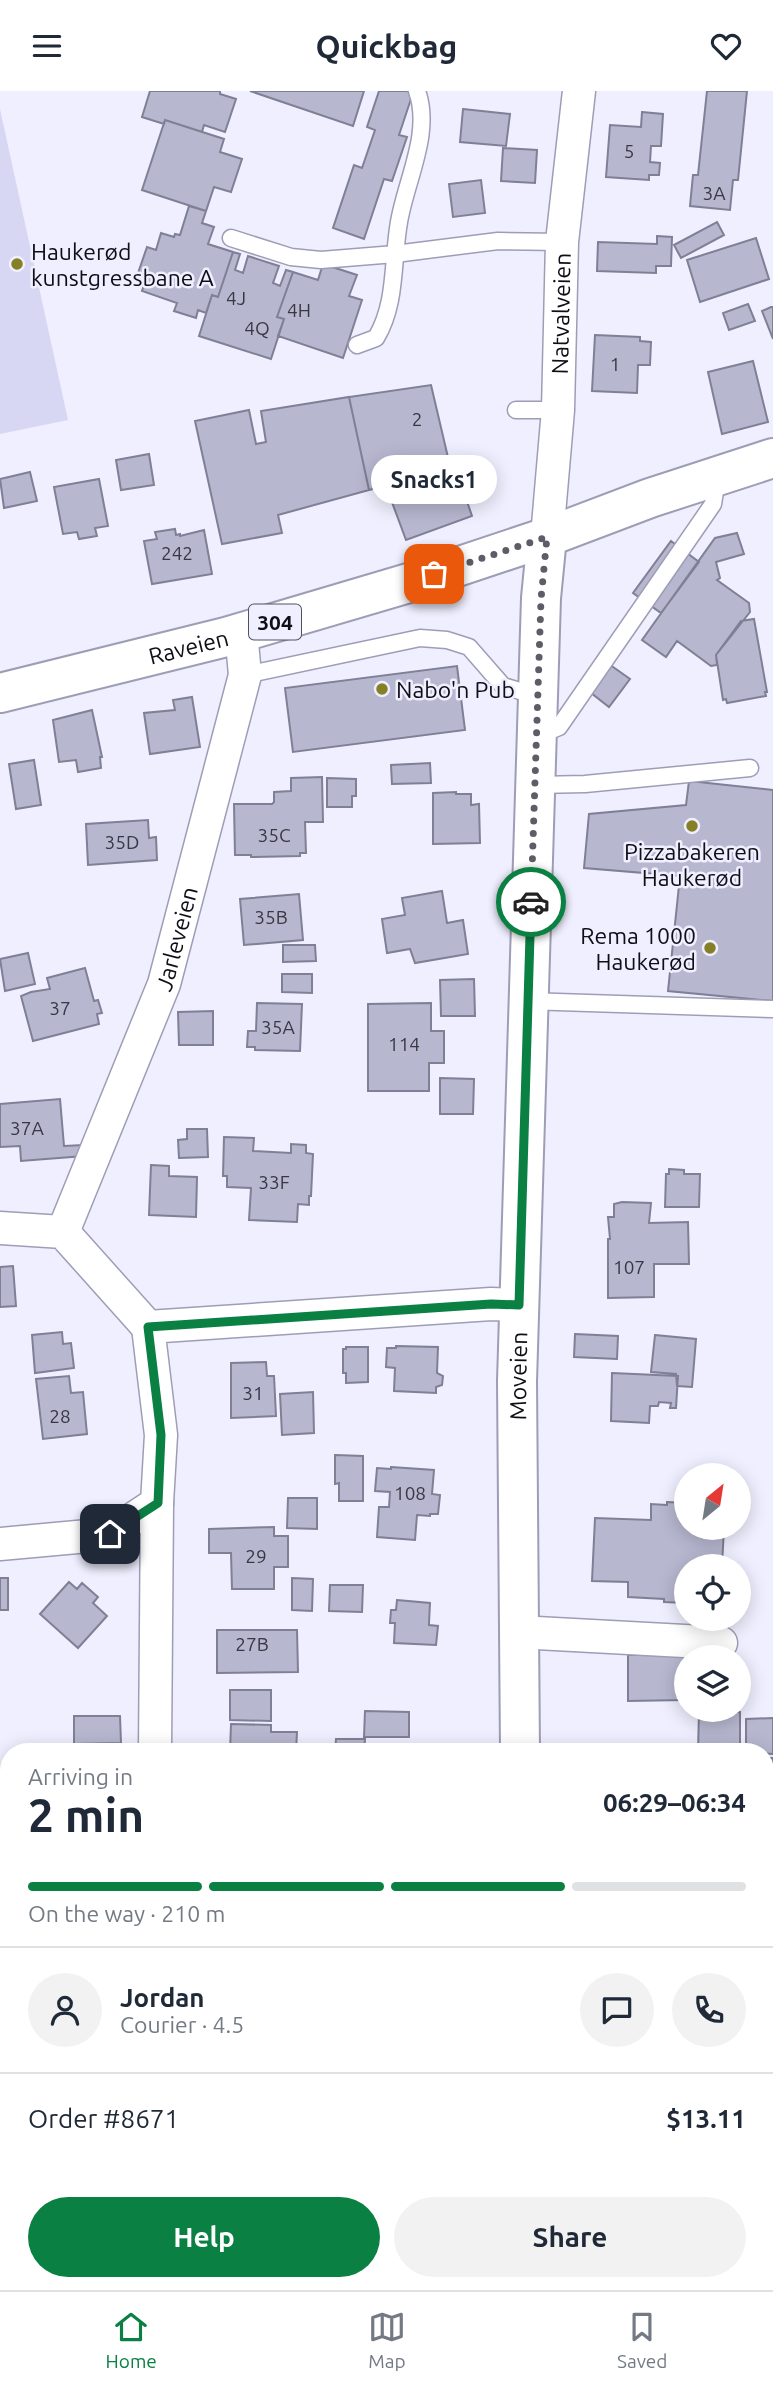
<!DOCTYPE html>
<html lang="en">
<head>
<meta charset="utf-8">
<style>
	body { margin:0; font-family:Ubuntu,sans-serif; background:#f2f2f3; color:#1f2937; height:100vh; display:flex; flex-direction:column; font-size:26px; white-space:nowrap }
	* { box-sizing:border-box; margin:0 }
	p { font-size:23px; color:#747a83 }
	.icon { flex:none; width:38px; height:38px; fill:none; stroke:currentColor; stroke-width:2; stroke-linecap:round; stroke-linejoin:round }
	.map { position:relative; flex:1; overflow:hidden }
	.side { position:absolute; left:0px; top:1652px; width:774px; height:548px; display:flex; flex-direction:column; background:#fff; border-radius:28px 28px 0 0; box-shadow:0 4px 18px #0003 }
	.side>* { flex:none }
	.needle { width:46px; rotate:30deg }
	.tools { position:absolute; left:674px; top:1372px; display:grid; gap:14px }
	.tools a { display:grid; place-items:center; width:77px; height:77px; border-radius:50%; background:#fff; box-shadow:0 4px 18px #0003; font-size:35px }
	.pin { position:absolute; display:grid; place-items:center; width:60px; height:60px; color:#fff; margin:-30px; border-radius:14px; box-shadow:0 4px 10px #0006 }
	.courier { position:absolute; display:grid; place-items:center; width:70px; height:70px; margin:-35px; border:5px solid #0b8043; border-radius:50%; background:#fff; color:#222; box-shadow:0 2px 9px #0007 }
	.bubble { position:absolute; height:49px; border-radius:24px; background:#fff; box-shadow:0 4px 18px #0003; font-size:23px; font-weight:600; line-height:49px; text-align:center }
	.overview em { font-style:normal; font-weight:600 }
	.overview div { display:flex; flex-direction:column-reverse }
	.overview { display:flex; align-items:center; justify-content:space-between; height:119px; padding:0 28px }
	h1 { font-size:46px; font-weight:600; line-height:52px }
	.bar { display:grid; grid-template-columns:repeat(4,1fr); gap:10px 7px; align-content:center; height:84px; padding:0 28px }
	.bar i { height:9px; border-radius:5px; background:#e0e1e3 }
	.bar .current { background:#0b8043 }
	.bar p { grid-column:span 4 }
	.line { display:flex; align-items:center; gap:18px; padding:0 28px; border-top:2px solid #e0e1e3 }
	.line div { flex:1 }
	.round { display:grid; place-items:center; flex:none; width:74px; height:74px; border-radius:37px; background:#f2f2f3 }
	.button { display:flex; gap:14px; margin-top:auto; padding:14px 28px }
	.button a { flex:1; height:80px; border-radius:42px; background:#0b8043; color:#fff; font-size:28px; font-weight:600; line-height:80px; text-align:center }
	.button a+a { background:#f2f2f3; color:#1f2937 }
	header { display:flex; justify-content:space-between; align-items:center; height:91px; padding:0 28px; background:#fff; font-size:32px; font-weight:600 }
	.menu { display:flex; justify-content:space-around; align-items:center; height:98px; border-top:2px solid #e0e1e3; background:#fff; font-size:19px; color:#747a83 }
	.menu a { display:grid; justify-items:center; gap:4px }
	.menu .current { color:#0b8043 }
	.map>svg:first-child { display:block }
	.green { fill:#d7d7f3 }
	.building { fill:#b7b7d0; stroke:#7f7f96; stroke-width:2 }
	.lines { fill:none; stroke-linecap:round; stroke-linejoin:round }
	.service-casing { stroke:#9e9db6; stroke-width:19 }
	.minor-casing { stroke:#9e9db6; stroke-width:35 }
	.tertiary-casing { stroke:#9e9db6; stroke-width:42 }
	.primary-casing { stroke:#9e9db6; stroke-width:42 }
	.service { stroke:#fff; stroke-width:16 }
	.minor { stroke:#fff; stroke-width:32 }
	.tertiary { stroke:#fff; stroke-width:38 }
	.primary { stroke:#fff; stroke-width:38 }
	.done { stroke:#5d5d68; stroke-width:7; stroke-dasharray:0 12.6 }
	.route { stroke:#0b8043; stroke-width:9 }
	.poi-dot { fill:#858028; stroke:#efefff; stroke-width:2.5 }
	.labels { text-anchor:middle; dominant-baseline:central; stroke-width:5; stroke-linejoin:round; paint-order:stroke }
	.number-label { font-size:19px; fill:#383844 }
	.shield { fill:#efefff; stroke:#52525c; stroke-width:2 }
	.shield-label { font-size:21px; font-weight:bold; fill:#0e0e16 }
	.poi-label { font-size:23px; fill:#0e0e16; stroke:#efefff; text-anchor:start }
	.street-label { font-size:23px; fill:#0e0e16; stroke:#efefff }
</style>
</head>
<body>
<header><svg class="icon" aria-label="menu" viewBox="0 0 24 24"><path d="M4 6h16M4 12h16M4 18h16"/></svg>Quickbag<svg class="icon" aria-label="heart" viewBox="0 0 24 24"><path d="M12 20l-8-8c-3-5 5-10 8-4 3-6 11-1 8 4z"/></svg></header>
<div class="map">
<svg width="773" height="2199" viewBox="0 0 773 2199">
	<rect width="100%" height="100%" fill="#efefff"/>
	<!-- green -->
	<path class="green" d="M0,18L68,329L0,343Z"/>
	<!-- building -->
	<path class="building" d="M150,0H220V3L236,8L225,41L204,34L202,41L165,29L164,33L142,26Z
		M250,0H364L353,35Z
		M379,0H407L413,2L399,44L407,46L392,90L384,88L364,148L333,137L354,74L362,77L375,39L367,36Z
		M707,0H747L738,89H733L730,119L690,115L693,84H698Z
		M463,18L510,23L506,55L460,51Z
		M642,21L663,23L661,55H651L650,71L660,72L659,84H649V89L606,86L610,34L641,36Z
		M165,29L224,48L220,61L242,68L231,101L214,96L206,120L142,99Z
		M503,57L537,59L535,92L501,90Z
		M481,89L485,122L453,126L449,93Z
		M189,115L206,120L202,132L214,136L208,153L233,161L218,206L212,204L206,222L198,219L196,227L174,220L177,212L142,200L147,185L138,182L147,156L156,159L161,142L174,146L175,143L180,144Z
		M717,131L724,144L681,167L674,154Z
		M657,145L672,146L671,175H656V182L597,180L598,151L657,153Z
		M756,147L769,188L700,211L687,169Z
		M233,161L240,163L235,179L243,182L248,165L279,175L273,192L280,195L286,179L293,181L277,226L284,228L271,268L199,245L212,204L218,206Z
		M323,173L357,184L349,205L362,209L343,267L278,245L284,228L277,226L293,181L318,189Z
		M748,213L755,230L729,239L723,222Z
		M771,216H773V248L762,220Z
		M595,244L640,246V250L651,251L650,274H638L637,302L592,300Z
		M753,270L768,331L722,343L708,281Z
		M431,294L454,392L460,390L472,425L406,449L386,395L369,399L349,306Z
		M349,306L369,399L278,424L282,442L222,453L195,330L249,319L256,353L266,351L261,320Z
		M149,363L154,394L121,399L116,369Z
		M30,381L37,410L4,417L0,388Z
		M99,388L108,435L95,437L97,445L79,448L77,441L63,443L54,396Z
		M175,438L176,444L180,443V445L204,439L212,483L152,493L144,450L157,448L155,441Z
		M737,442L744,463L716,471L720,487L717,489L749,512L750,521L716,564L717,574L711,575L677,550L666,566L642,549L715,447Z
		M671,450L699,471L661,522L633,502Z
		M754,528L767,601H765L766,605L727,612L726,608L723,609L716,564L741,530Z
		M606,571L630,588L609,616L586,598Z
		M457,575L465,639L293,661L285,597Z
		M192,606L200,656L150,663L144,622L175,619L173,609Z
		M92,619L102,666H100L101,677L78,681L76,669L59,671L53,629Z
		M34,669L41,714L16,718L9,673Z
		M430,672L431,692L392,693L391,674Z
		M322,686L323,731H305L306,762H300V765L251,766V764H235L234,713H272L274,711V701L291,700V687Z
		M327,687L356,688V705H352V716H327Z
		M689,690L773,699V910L668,900L680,785L584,777L589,723L686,714Z
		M456,701V703H471V714L479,713L480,752L433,753V702Z
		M148,729L149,747L156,746L157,769L88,774L86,733Z
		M442,800L447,832L463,829L468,863L415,872L410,858L387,862L382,828L405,824L402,807Z
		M299,803L303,849L244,854L240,808Z
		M283,854H315L316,870L283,871Z
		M28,862L35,893L5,900L0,868Z
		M85,877L94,910L98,909L102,922L97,923L99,933L33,950L21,905L31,901L50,898L47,887Z
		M282,883H312V902L282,901Z
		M474,888L475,925H441L440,889Z
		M257,912L302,913L300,960L255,959V956H247L248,940H256Z
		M431,912V940H444V972H429V1000H368V913Z
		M213,920V954H179L178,921Z
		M440,987L474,988L473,1023H440Z
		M60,1008L64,1055L83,1054L84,1065L21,1070L20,1055L0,1056V1013Z
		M187,1038H207L208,1066L179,1067L178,1049L187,1048Z
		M224,1046L254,1047L253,1060L291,1062V1053L306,1054V1062L313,1063L311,1105H309V1114L298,1113L297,1131L249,1129L251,1097L227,1096V1085H223Z
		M151,1074L169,1075V1085L197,1086L196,1126L149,1124Z
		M669,1078L684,1079V1083H700L699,1116H665L666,1083H669Z
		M622,1111L651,1112L649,1132L688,1131L689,1173H654V1206L608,1207V1148H610L608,1126H614V1113Z
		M13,1175L16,1215L0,1216V1176Z
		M62,1241L63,1253L71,1252L74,1277L35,1282L32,1244Z
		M575,1243L618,1245L617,1268L574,1266Z
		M655,1244L696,1248L692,1296L677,1295L676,1283L651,1281Z
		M396,1255L438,1256L437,1282L443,1285L442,1294L436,1296V1302L394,1300L395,1277L386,1276L387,1257H396Z
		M346,1256H368V1291L346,1292V1282H343V1258H346Z
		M266,1271L267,1285H274L276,1325L231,1327V1272Z
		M612,1282L678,1285L676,1317H670L671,1312L659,1311L658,1315H650L649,1332L611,1330Z
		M69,1285L71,1302L83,1301L87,1343L43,1348L36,1288Z
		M313,1301L314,1342L282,1344L280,1303Z
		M335,1364L363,1365V1410H339V1392L335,1393Z
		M391,1376L434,1379L432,1403L440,1404L438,1423H430V1425L417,1424L415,1449L377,1446L379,1416H389L390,1401L375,1400L377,1377L391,1378Z
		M288,1407H317V1438L287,1437Z
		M667,1411L686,1412V1437H724L722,1475H686V1512L664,1511V1508L628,1506V1491L592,1490L595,1427L651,1429V1413L667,1414Z
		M274,1436V1445H288V1476H274V1498H232L231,1462H209V1438Z
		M0,1487H8V1519H0Z
		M292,1487L313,1488L312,1520L292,1519Z
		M69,1491L77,1498L82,1492L98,1506L93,1512L107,1525L78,1557L40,1523Z
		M330,1494H363L362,1521L329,1520Z
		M397,1509L430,1512L429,1532V1534L438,1535L436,1554L394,1552L395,1532H390L391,1519H396Z
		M217,1539H297L298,1581L217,1582Z
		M628,1564H683L686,1567L685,1609L628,1610Z
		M230,1599H271V1630L230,1629Z
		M365,1620L409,1621V1646H364Z
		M699,1621H740V1661H698Z
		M74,1625H120L121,1652L74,1653Z
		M773,1627V1663L746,1661V1628Z
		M231,1633L271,1634V1641H297L296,1661H230Z
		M336,1648H365L364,1661H335Z
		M408,1653L449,1656V1658H458V1661H397L398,1655L407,1656Z
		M765,1667H773V1700H765Z
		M765,1837H773V1909L765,1908Z
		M765,1992H773V2040H765Z
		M683,2191H727V2199H683Z
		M12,2194H29V2199H12Z"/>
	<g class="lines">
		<!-- service casing -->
		<g class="service-casing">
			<path id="service" d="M231,147L291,166L321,169L395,163L498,150L562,151
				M357,254L376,247C397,212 392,171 399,131C406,89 432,42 417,0
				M516,319H558
				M245,584L420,547L447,549L469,556L503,595L537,605
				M537,645L559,636L713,413L717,388
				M536,694L585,693L750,677
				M527,910L773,918"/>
		</g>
		<!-- minor casing -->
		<g class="minor-casing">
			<g id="minor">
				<path id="s1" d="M547,446L558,319L562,151L579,0"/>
				<path d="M0,1137L63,1141L148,1236"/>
				<path id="s2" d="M63,1141L164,893L245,584L241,541"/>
				<path d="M0,1453L110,1443L157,1412L161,1344L148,1236L491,1213L519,1214"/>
				<path d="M518,1541L721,1552"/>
				<path d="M155,1661L157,1412"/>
				<path d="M765,1788L773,1782"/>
				<path d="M765,2145L773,2147"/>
			</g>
		</g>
		<!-- tertiary casing -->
		<g class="tertiary-casing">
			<g id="tertiary">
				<path id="s3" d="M520,1661L517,1290L541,507L547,446"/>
				<path d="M563,2191L564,2199"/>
			</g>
		</g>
		<!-- primary casing -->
		<g class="primary-casing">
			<g id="primary">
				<path id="s4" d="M0,602L226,546L412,491L547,446L650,407L773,367"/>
			</g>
		</g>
		<!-- service -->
		<use href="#service" class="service"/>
		<!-- minor -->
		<use href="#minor" class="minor"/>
		<!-- tertiary -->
		<use href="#tertiary" class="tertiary"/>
		<!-- primary -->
		<use href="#primary" class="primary"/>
	</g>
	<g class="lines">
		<!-- done -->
		<path class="done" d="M434,483L547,446L541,508L531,811"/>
		<!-- route -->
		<path class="route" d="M110,1443L158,1412L161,1344L148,1236L491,1213L519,1214L531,811"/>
	</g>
	<!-- markers -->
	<g class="poi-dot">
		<circle cx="17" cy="173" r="7"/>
		<circle cx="382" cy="598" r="7"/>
		<circle cx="692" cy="735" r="7"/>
		<circle cx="710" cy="857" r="7"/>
	</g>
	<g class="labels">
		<!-- number labels -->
		<g class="number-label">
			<text x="629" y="60">5</text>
			<text x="714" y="102">3A</text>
			<text x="236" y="207">4J</text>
			<text x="299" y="219">4H</text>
			<text x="257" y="237">4Q</text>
			<text x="615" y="273">1</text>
			<text x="417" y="328">2</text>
			<text x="177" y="462">242</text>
			<text x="274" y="744">35C</text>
			<text x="122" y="751">35D</text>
			<text x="271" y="826">35B</text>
			<text x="60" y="917">37</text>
			<text x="278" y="936">35A</text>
			<text x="404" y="953">114</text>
			<text x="27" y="1037">37A</text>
			<text x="274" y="1091">33F</text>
			<text x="629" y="1176">107</text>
			<text x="253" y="1302">31</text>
			<text x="60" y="1325">28</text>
			<text x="410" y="1402">108</text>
			<text x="256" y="1465">29</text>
			<text x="252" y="1553">27B</text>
		</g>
		<!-- shield labels -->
		<rect class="shield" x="249" y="513.5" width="52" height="35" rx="5"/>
		<g class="shield-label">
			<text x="275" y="531">304</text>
		</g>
		<!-- poi labels -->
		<g class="poi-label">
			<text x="31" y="160">Haukerød<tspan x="31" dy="26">kunstgressbane A</tspan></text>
			<text x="396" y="598">Nabo'n Pub</text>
			<text x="692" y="760" text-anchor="middle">Pizzabakeren<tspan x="692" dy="26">Haukerød</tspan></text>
			<text x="696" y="844" text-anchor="end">Rema 1000<tspan x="696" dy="26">Haukerød</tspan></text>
		</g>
		<!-- street labels -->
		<g class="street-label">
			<text stroke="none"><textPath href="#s1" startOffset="224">Natvalveien</textPath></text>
			<text stroke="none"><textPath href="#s4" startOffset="194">Raveien</textPath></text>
			<text stroke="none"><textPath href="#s2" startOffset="315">Jarleveien</textPath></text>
			<text stroke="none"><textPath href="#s3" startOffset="376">Moveien</textPath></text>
		</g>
	</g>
</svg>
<div class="tools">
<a><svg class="needle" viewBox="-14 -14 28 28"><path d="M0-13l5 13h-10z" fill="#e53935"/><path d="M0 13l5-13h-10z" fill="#747a83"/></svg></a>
<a><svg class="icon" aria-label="locate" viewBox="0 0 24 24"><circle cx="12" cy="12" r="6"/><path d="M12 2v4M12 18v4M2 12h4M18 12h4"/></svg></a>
<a><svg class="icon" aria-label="layers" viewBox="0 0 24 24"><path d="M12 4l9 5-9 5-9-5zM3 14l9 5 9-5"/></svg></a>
</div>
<div class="pin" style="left:434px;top:483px;background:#ea580c"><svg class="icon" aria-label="bag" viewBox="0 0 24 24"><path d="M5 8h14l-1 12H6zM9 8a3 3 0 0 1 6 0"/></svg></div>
<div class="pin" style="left:110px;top:1443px;background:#1f2937"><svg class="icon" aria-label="home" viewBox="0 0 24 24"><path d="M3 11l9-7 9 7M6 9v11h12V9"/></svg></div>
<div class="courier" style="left:531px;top:811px"><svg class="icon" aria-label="car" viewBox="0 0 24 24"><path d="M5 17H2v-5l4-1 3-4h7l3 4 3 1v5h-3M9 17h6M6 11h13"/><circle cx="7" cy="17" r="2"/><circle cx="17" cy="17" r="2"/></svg></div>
<div class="bubble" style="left:371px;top:364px;width:126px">Snacks1</div>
<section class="side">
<div class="overview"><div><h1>2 min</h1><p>Arriving in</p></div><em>06:29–06:34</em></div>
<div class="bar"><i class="current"></i><i class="current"></i><i class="current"></i><i></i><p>On the way · 210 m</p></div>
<div class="line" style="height:126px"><a class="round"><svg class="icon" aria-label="person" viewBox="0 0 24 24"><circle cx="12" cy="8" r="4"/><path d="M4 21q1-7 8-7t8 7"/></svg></a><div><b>Jordan</b><p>Courier · 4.5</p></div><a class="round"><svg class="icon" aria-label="chat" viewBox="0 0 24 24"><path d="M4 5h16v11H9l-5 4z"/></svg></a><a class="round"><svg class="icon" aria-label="phone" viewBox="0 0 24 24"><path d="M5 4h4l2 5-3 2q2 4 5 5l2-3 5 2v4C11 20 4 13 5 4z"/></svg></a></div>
<div class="line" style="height:91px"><div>Order #8671</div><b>$13.11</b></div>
<div class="button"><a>Help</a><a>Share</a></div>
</section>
</div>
<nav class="menu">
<a class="current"><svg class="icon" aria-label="home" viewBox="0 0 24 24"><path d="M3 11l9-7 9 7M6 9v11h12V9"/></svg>Home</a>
<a><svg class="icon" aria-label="map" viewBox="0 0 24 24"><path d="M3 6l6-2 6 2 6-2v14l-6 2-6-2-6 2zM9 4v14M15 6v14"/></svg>Map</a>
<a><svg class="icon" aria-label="saved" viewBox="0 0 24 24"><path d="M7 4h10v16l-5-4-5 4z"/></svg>Saved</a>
</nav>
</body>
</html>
